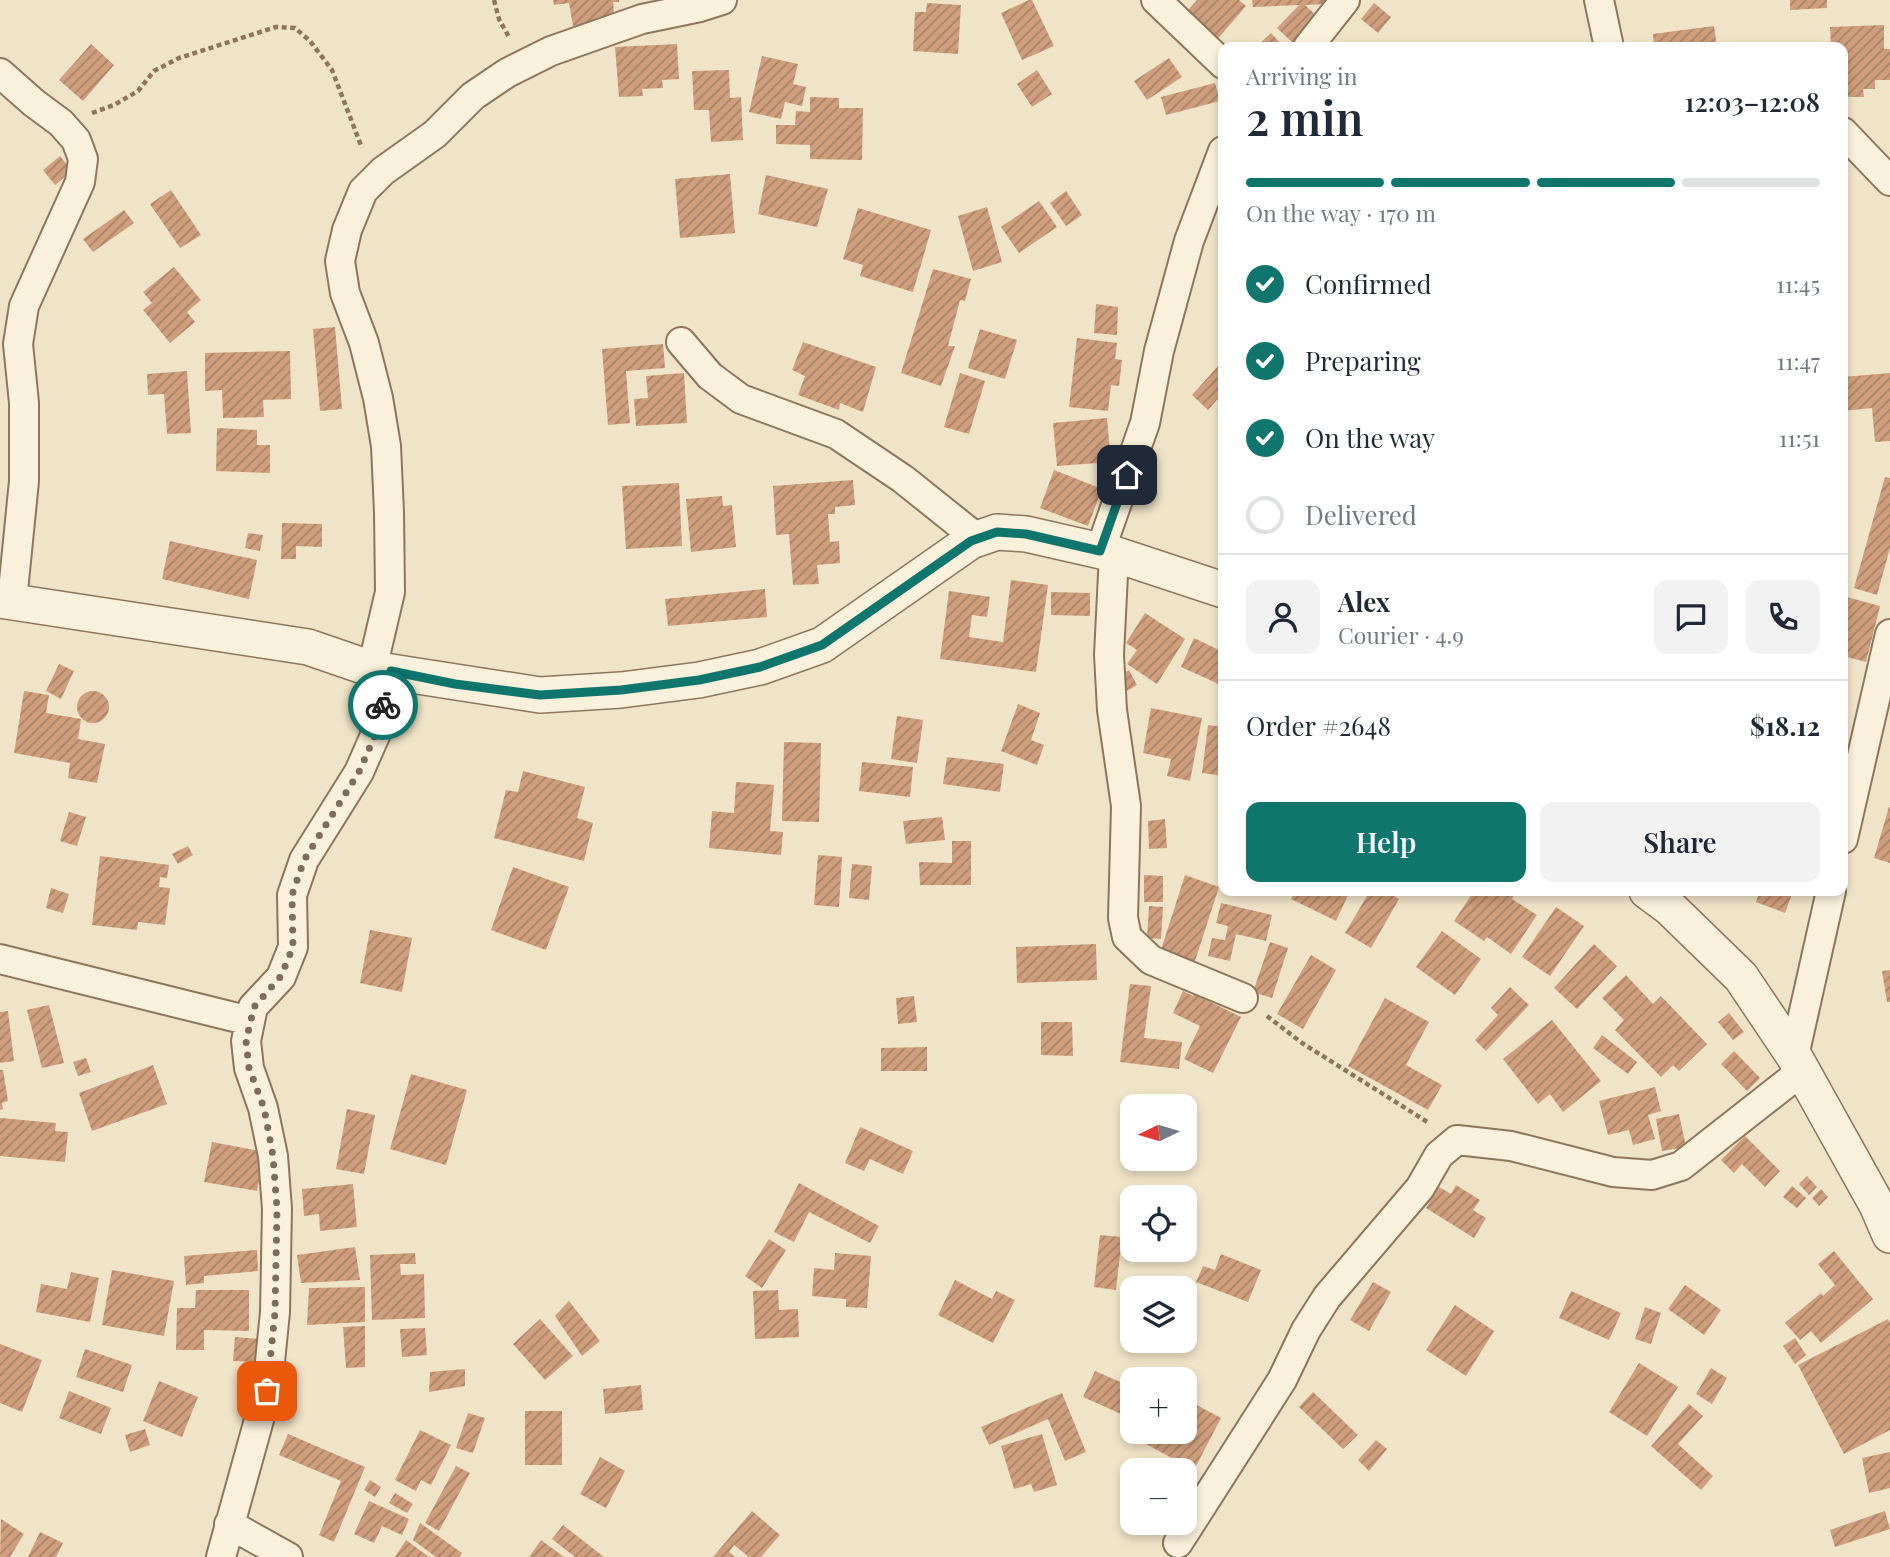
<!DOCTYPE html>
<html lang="en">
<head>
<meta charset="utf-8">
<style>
	body { margin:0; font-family:"Playfair Display",serif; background:#f2f2f3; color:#1f2937; height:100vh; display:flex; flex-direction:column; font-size:26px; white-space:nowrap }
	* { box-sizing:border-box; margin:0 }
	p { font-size:23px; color:#747a83 }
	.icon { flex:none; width:38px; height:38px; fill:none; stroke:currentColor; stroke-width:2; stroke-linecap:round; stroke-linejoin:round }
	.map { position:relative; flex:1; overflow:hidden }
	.side { position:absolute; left:1218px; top:42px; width:630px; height:854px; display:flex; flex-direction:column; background:#fff; border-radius:14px; box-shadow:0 4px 10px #0003 }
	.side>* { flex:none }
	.needle { width:46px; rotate:265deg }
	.tools { position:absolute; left:1120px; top:1094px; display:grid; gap:14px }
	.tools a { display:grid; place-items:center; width:77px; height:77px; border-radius:14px; background:#fff; box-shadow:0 4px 10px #0003; font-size:35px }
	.pin { position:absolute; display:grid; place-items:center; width:60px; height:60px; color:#fff; margin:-30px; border-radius:14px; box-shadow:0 4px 10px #0006 }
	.courier { position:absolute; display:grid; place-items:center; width:70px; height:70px; margin:-35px; border:5px solid #0f766e; border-radius:50%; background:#fff; color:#222; box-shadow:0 2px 9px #0007 }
	.summary em { font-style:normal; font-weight:600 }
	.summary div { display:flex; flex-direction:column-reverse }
	.summary { display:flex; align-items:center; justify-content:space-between; height:119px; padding:0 28px }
	h1 { font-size:46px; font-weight:600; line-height:52px }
	.bar { display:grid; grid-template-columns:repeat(4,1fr); gap:10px 7px; align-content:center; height:84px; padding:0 28px }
	.bar i { height:9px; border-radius:5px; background:#e0e1e3 }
	.bar .current { background:#0f766e }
	.bar p { grid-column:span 4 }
	.line { display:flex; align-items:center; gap:18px; padding:0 28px; border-top:2px solid #e0e1e3 }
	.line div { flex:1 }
	.round { display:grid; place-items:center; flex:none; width:74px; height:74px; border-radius:14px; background:#f2f2f3 }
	ol { padding:0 28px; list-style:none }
	li { display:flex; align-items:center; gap:21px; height:77px }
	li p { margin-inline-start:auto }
	li .icon { padding:7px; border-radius:50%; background:#0f766e; color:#fff; stroke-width:4 }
	li:last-child { color:#747a83 }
	li i { width:38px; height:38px; border:4px solid #e0e1e3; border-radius:50% }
	.action { display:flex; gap:14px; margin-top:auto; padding:14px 28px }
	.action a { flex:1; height:80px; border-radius:14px; background:#0f766e; color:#fff; font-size:28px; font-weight:600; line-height:80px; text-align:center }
	.action a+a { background:#f2f2f3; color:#1f2937 }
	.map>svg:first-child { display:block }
	.building { fill:url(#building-hatch) }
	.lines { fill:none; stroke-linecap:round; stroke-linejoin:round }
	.minor-casing { stroke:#8d765c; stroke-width:32 }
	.tertiary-casing { stroke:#8d765c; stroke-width:38 }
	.path { stroke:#8d765c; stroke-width:4.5; stroke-dasharray:5 3.5; stroke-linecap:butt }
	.minor { stroke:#faf1dc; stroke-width:28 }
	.tertiary { stroke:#faf1dc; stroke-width:35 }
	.done { stroke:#7c6e5b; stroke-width:7; stroke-dasharray:0 12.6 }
	.route { stroke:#0f766e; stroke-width:9 }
</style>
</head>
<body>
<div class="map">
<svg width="1890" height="1557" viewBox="0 0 1890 1557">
	<defs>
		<pattern id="building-hatch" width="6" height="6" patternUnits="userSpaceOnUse" patternTransform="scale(1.75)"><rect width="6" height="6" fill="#cf9f7d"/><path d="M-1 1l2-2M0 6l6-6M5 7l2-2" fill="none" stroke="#a98266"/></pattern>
	</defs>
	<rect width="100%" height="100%" fill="#f0e4c8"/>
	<!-- building -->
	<path class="building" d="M553,0H619V2H613L615,21L573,26L569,3L554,5Z
		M1029,0H1032L1054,46L1022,60L1001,13Z
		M1197,0H1239L1246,6L1215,42L1184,15Z
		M1252,0H1327V4L1305,5L1318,17L1294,44L1277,28L1299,5L1253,7Z
		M1790,0H1827V8L1790,10Z
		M927,3L961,5L958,54L913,51L915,12H926Z
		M1374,3L1391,17L1378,33L1361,19Z
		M1884,25V49H1890V80H1875V89H1863L1864,97H1843V47H1831L1830,27Z
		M1714,26L1717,47H1654L1653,34Z
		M1271,33L1284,47H1256Z
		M91,44L114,65L83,101L59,80Z
		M677,44L679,79L662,80L663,88L642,89L643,96L619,97L615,47Z
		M762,56L798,64L793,84L806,87L802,106L785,102L781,119L749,112Z
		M1169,58L1182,77L1147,100L1134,81Z
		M729,70L730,98L741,97L743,140L711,142L709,110H694L692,71Z
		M1037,70L1052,94L1032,107L1017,84Z
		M1215,83L1220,101L1166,115L1161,97Z
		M810,97L839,98V108H863L862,160L810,159V145L776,144V125H795L796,111L810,112Z
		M60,156L72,171L55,185L43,170Z
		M730,174L735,233L680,238L675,179Z
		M766,175L828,189L817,227L758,214Z
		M171,190L201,235L180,248L150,204Z
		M1066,191L1082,215L1066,226L1050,203Z
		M1039,201L1057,227L1019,253L1001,227Z
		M987,207L1002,262L973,271L958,216Z
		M858,208L931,230L913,292L860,276L863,265L843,259Z
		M124,210L134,223L93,252L83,239Z
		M174,267L201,300L187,312L195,322L170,343L143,310L152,303L143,292Z
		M933,269L971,279L965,301L960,300L948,346H955L941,386L901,373Z
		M1096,304L1118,307L1117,335L1094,333Z
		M335,327L342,409L320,411L313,329Z
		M980,329L1017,340L1005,379L968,368Z
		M1077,338L1117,343L1115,359L1122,360L1119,386L1111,385L1108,411L1069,407Z
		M803,342L876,367L863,412L840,403L839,410L798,395L805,376L792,370Z
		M663,344L665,368L626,371L630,423L608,425L602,349Z
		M290,351L291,399L263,400L264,417L223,418L222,390L205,391V353Z
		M1220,364L1223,367V393L1208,410L1192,395Z
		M187,371L191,433L167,434L164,394L148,395L147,374Z
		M684,373L687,423L636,426L634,399L648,398L646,376Z
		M960,373L985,381L969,434L944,427Z
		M1890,373V441L1875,442L1872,408L1843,411V377Z
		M1107,418L1111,462L1057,466L1053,423Z
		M217,428L257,430V445H270V473L216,471Z
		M1054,470L1102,489L1088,526L1040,508Z
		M1885,477L1890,478V548L1877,595L1854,588Z
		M853,480L855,505L835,507V514H828L830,542L839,541L840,563L817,565L819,584L793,585L789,534L776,535L773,486Z
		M679,483L682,546L626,549L622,486Z
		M722,496L723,506L732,505L736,547L691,552L686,499Z
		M282,523L322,524V547L296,546V559H281Z
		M248,533L263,535L260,551L245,548Z
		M170,541L257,560L249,599L162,579Z
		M1011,580L1048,585L1036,672L940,659L949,591L990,597L987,617L972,615L969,637L1003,642Z
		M765,589L767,617L668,626L665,599Z
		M1051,592L1090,593V616L1051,615Z
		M1843,596L1880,606L1866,662L1843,656Z
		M1145,613L1185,639L1157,684L1127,664L1137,650L1126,643Z
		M1194,638L1223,652V686L1181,667Z
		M59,664L74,671L61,699L46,691Z
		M1129,670L1137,685L1120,695L1111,680Z
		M77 707a16 16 0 1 1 32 0a16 16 0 1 1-32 0Z
		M24,691L49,695L46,713L81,719L78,739L105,744L97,783L68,778L70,763L14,753Z
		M1018,704L1040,713L1031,740L1044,745L1037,765L1001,751Z
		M1151,708L1202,718L1190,781L1167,776L1171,759L1143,753Z
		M897,716L923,720L917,763L891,759Z
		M1208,725L1223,727V776L1202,773Z
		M784,742L821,743L819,822L782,821Z
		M947,757L1004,764L1000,792L943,784Z
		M862,762L913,767L910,797L859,791Z
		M523,771L585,787L577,818L593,823L584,861L494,838L506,790L518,792Z
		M736,782L774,785L770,831L783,832L781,855L709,848L712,811L734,813Z
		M1889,807H1890V863L1874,858Z
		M69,812L86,817L77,846L60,841Z
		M942,817L945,840L906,844L903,821Z
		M1165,819L1167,848L1149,849L1148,821Z
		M952,841H971V885H920L919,862L952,863Z
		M188,846L193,855L178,864L172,854Z
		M818,855L842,857L839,907L814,905Z
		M100,856L169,865L167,878L160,877L159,887L170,888L165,925L138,922L137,930L92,925Z
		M852,864L872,866L869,900L849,898Z
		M513,867L569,887L546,950L491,930Z
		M1144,875L1163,876V902H1144Z
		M1185,875L1219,887L1193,967L1159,956Z
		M51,888L69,894L63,913L46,908Z
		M1295,891H1350L1336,921L1291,899Z
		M1370,891H1385L1399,899L1371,948L1345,933Z
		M1474,891H1517L1512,899L1537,915L1511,954L1487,937L1484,941L1454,921Z
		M1760,891H1793L1785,913L1756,902Z
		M1221,903L1272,915L1266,941L1236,934L1230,961L1208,956L1212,938L1225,940L1228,926L1216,923Z
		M1149,906L1163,907L1161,939L1147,938Z
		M1556,907L1584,926L1550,976L1522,957Z
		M370,930L412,938L402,992L360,983Z
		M1442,931L1481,959L1455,995L1416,967Z
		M1270,942L1288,948L1272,998L1253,992Z
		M1096,944L1097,980L1017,983L1016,947Z
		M1594,944L1617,966L1577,1009L1554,988Z
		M1311,955L1336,970L1303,1029L1277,1014Z
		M1890,970V1002H1887L1882,971Z
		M1626,975L1653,1004L1661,996L1707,1044L1679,1071L1673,1065L1661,1077L1615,1030L1624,1020L1602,998Z
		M1130,984L1151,986L1144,1038L1182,1042L1179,1069L1120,1062Z
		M1510,987L1529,1005L1486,1051L1475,1040L1498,1015L1491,1008Z
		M1183,991L1193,996L1194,994L1241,1017L1213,1073L1184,1059L1200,1026L1173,1013Z
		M914,996L917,1022L898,1024L896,998Z
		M1385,998L1429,1022L1406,1065L1442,1085L1428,1110L1348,1066Z
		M49,1005L64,1063L42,1068L27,1010Z
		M8,1011L14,1061L0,1063V1012Z
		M1729,1013L1744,1032L1733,1040L1718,1022Z
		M1552,1020L1601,1081L1563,1112L1550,1094L1538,1104L1503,1059Z
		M1041,1022H1072L1073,1056L1041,1055Z
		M1602,1035L1637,1062L1628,1074L1593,1048Z
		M927,1047V1071H881V1048Z
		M1734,1051L1760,1078L1747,1091L1721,1064Z
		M86,1058L91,1072L78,1076L73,1062Z
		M153,1065L167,1104L92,1131L79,1093Z
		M0,1070H3L8,1101L2,1103L3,1109L0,1110Z
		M411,1074L467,1090L446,1165L390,1149Z
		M1655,1087L1661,1111L1648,1115L1655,1139L1633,1145L1629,1130L1608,1135L1599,1101Z
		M347,1109L375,1115L364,1174L336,1169Z
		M1679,1114L1686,1147L1662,1151L1656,1119Z
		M0,1118L56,1123L55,1131L68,1132L65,1162L0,1156Z
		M860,1127L913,1151L903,1174L870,1159L864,1171L845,1163Z
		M1745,1136L1780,1171L1765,1187L1742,1164L1734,1173L1721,1160Z
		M212,1142L265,1152L257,1191L204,1182Z
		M1807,1176L1817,1187L1809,1195L1799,1184Z
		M799,1183L879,1226L870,1243L809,1212L794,1242L774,1232Z
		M353,1184L357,1227L320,1231L319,1214L304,1216L302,1189Z
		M1456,1185L1480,1200L1473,1210L1486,1218L1474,1238L1426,1208L1439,1187L1451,1194Z
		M1792,1186L1806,1198L1797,1208L1783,1197Z
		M1821,1189L1828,1197L1819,1206L1812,1198Z
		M1100,1235L1122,1237L1116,1290L1094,1287Z
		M769,1239L786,1250L762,1288L745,1276Z
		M355,1247L360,1280L301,1283L297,1255Z
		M257,1250L258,1271L204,1276V1283L186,1285L184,1256Z
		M1834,1251L1873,1299L1821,1343L1811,1331L1800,1340L1785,1323L1821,1293L1823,1296L1835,1285L1818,1264Z
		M415,1253L416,1264H400L401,1275L424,1274L425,1318L372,1320L370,1255Z
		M835,1253L871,1256L867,1308L846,1307V1299L812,1296L814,1268L834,1270Z
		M1221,1254L1261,1270L1248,1302L1196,1282L1203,1266L1215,1270Z
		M112,1270L174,1281L164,1336L102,1325Z
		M71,1272L99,1278L90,1322L36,1312L41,1284L67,1289Z
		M955,1280L992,1299L996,1291L1015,1300L993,1343L938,1315Z
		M1373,1282L1391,1292L1369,1331L1350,1320Z
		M1685,1285L1721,1310L1704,1335L1668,1309Z
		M365,1287V1322L307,1325L309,1288Z
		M196,1290H249V1331L204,1330V1350H176L177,1308H195Z
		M778,1290L779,1310L798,1309L799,1337L755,1339L753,1291Z
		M1571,1291L1621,1313L1609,1340L1559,1318Z
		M569,1301L600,1341L582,1356L555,1316Z
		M1455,1305L1494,1331L1466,1376L1426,1350Z
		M1645,1307L1661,1313L1651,1344L1635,1339Z
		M540,1319L573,1356L545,1380L513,1344Z
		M1888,1319L1890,1323V1430L1844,1454L1798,1365Z
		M365,1326V1367L346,1368L343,1327Z
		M425,1328L427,1355L402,1357L400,1329Z
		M235,1337L260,1339L258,1362L233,1361Z
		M1795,1338L1806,1355L1795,1364L1783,1346Z
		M0,1344L42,1360L22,1412L0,1403Z
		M85,1349L132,1365L123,1392L76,1377Z
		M1639,1363L1678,1387L1647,1436L1609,1412Z
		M1711,1368L1727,1378L1712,1404L1696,1394Z
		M465,1369V1386L429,1392L430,1372Z
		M1095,1371L1132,1387L1130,1418L1083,1397Z
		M159,1381L198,1397L182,1437L143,1421Z
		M641,1385L643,1410L605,1414L603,1389Z
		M69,1391L111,1408L101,1434L59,1418Z
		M1313,1392L1358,1435L1343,1449L1299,1407Z
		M1062,1393L1086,1452L1065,1461L1048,1419L989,1445L981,1427Z
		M1195,1404L1221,1418L1194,1470L1146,1444L1153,1432H1185V1425Z
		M1689,1404L1703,1416L1678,1444L1713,1476L1701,1490L1651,1446Z
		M525,1411H562V1465H525Z
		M468,1413L485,1418L473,1453L456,1448Z
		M145,1429L150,1445L130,1452L125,1435Z
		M420,1430L451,1445L431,1485L421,1480L416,1491L395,1480Z
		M288,1434L365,1467L334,1542L319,1535L341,1481L279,1455Z
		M1042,1434L1057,1485L1034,1492L1031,1484L1014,1489L1001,1446Z
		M1376,1440L1387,1449L1369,1471L1358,1460Z
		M1890,1452V1488L1869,1493L1862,1458Z
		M600,1457L625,1471L606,1508L580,1494Z
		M456,1466L470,1473L439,1531L425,1523Z
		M370,1480L381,1487L375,1497L364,1490Z
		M395,1493L413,1504L407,1513L389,1503Z
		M369,1501L409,1519L402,1535L382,1526L374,1543L354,1534Z
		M752,1511L780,1535L761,1557H749L734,1545L729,1552L735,1557H713Z
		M1885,1511L1890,1529L1835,1547L1830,1530Z
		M1,1519L24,1534L10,1557H0Z
		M420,1523L462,1553L459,1557H436L413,1540Z
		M563,1525L604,1557H575L552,1539Z
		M40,1532L63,1543L56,1557H28Z
		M406,1540L429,1557H395Z
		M541,1540L564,1557H529Z"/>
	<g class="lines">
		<!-- minor casing -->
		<g class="minor-casing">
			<path id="minor" d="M1156,0L1223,64
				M1599,0L1609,47
				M1308,47L1345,0
				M0,73L34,103L61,123L76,140L83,159L80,182L24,306L18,344L24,403V481L12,601
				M1843,132L1890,181
				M681,342L710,376L741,399L836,434L903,479L978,539
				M1100,551L1145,423L1159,351L1189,241L1223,151
				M1114,554L1109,655L1112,710L1126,806L1123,918L1127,937L1151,960L1243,998
				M372,669L390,592L389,512L386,446L378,398L364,343L345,293L340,261L347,230L363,191L383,171L435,134L473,96L507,73L551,51L642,19L700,7L722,0
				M1843,839L1890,634
				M0,959L250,1021
				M1794,1056L1831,891
				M229,1524L288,1557
				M1178,1543L1282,1380L1306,1330L1327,1297L1420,1188L1439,1155L1457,1140L1511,1146L1613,1172L1652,1175L1681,1166L1802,1071
				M221,1557L267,1391L275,1312L277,1209L273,1156L263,1108L249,1068L246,1041L253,1007L281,977L293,947L292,895L304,860L359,772L377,731L391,671"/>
		</g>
		<!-- tertiary casing -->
		<g class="tertiary-casing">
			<path id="tertiary" d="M0,600L308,647L372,669L540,695L621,690L699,680L760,667L822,645L971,541L997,532L1026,534L1114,554L1223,590
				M1647,891L1670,908L1741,977L1794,1056L1877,1205L1890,1235"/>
		</g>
		<!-- path -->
		<path class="path" d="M494,0L499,19L510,39
			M92,113L114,105L138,91L154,71L179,58L276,27L295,28L310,41L332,70L362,148
			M1267,1016L1302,1043L1429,1123"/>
		<!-- minor -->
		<use href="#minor" class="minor"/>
		<!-- tertiary -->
		<use href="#tertiary" class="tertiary"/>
	</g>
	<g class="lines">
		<!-- done -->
		<path class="done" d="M267,1391L275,1312L277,1209L273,1156L264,1108L249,1068L246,1041L254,1007L281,976L293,947L292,895L304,860L359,772L377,731L383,705"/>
		<!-- route -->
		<path class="route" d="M383,705L391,671L455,684L540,695L621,690L699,680L760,667L822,645L971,541L997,532L1026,534L1100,551L1127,475"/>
	</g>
</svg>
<div class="tools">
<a><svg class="needle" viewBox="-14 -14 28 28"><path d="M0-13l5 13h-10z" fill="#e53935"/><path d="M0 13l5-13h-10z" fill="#747a83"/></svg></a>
<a><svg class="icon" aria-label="locate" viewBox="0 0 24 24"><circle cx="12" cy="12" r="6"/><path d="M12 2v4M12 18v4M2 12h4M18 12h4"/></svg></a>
<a><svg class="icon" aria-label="layers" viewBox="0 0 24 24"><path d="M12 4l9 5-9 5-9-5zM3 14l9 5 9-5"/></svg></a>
<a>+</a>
<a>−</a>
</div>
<div class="pin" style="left:267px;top:1391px;background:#ea580c"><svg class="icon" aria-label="bag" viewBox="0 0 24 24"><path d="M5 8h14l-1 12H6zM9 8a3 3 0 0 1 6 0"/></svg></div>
<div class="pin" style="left:1127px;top:475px;background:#1f2937"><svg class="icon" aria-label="home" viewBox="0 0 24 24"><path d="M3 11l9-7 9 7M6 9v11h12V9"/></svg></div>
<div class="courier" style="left:383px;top:705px"><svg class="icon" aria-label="bike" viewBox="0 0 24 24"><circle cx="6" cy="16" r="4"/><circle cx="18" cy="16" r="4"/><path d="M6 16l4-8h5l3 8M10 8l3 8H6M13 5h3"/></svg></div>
<section class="side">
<div class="summary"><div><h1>2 min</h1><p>Arriving in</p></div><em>12:03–12:08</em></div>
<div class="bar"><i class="current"></i><i class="current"></i><i class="current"></i><i></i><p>On the way · 170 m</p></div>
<ol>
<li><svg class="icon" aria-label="check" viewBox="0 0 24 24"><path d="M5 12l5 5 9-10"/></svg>Confirmed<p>11:45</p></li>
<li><svg class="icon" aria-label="check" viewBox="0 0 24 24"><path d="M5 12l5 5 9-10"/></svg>Preparing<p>11:47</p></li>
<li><svg class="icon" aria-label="check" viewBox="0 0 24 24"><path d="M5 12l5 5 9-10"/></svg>On the way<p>11:51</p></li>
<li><i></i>Delivered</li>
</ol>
<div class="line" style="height:126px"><a class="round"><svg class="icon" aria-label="person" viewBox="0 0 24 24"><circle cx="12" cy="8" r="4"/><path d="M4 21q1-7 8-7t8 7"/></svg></a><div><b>Alex</b><p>Courier · 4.9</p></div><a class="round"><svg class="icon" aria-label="chat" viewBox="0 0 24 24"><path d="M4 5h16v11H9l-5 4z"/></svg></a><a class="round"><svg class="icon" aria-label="phone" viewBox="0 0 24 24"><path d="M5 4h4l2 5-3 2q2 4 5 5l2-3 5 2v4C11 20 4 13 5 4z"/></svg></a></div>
<div class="line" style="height:91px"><div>Order #2648</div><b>$18.12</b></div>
<div class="action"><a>Help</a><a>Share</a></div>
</section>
</div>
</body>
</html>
